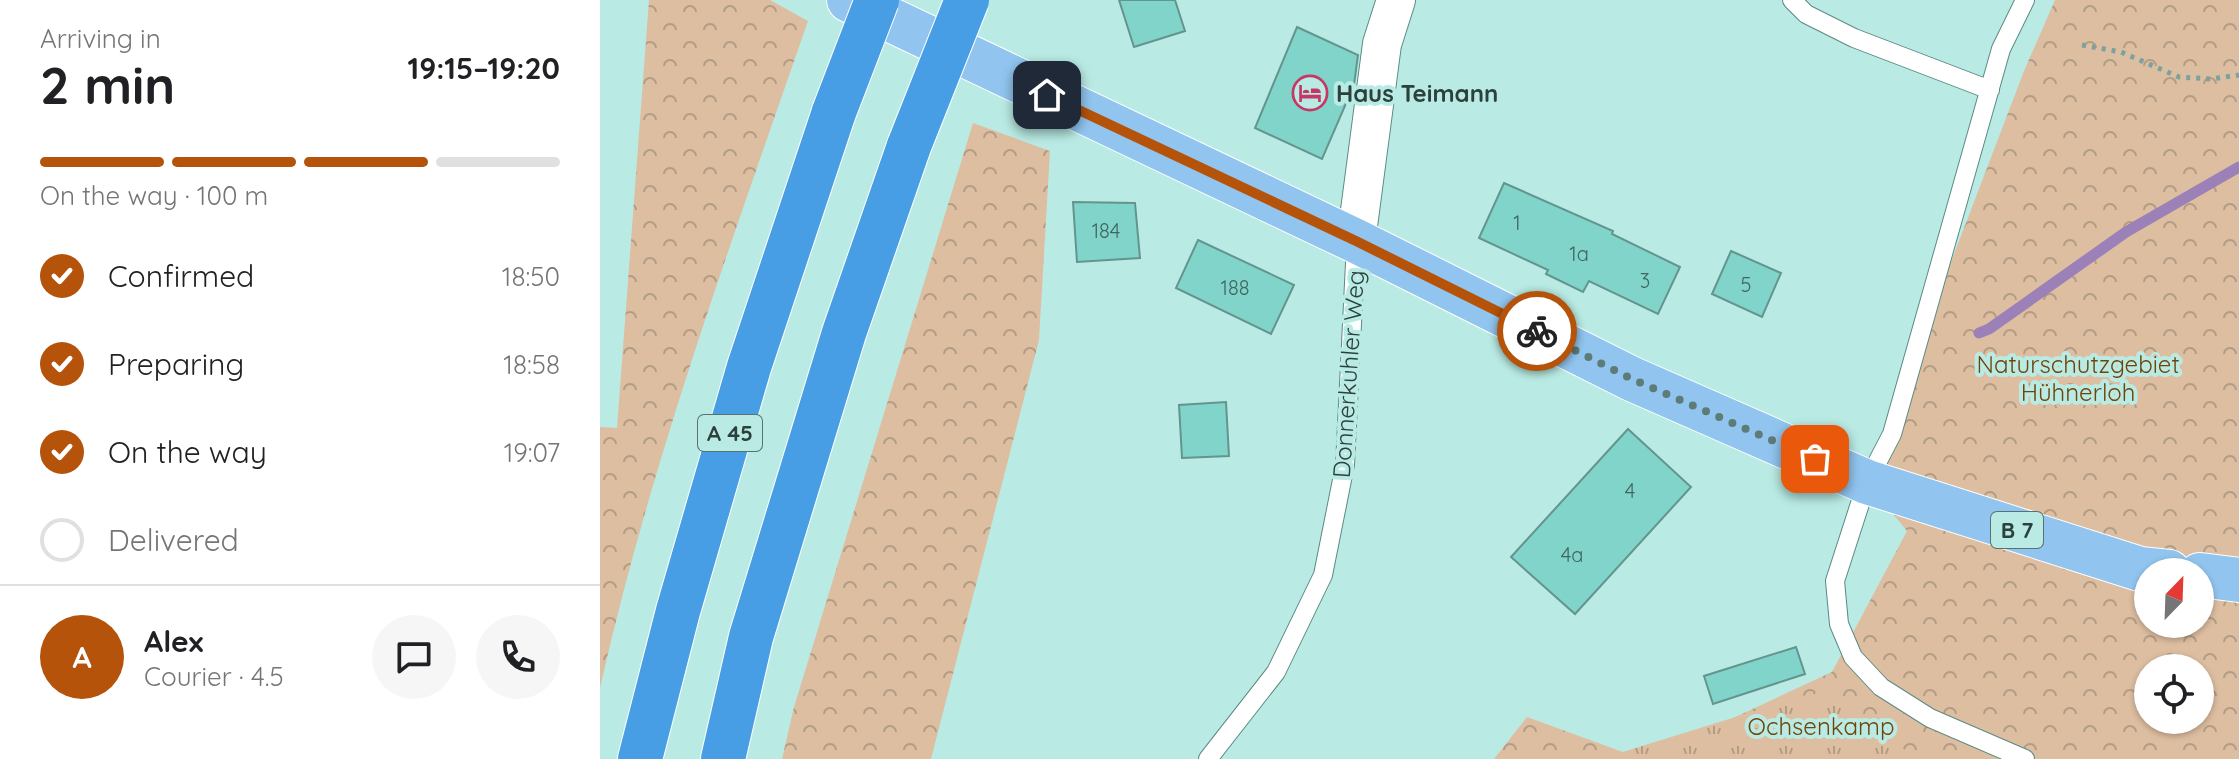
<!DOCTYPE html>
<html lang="en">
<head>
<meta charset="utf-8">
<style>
	body { margin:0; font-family:Quicksand,sans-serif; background:#f6f6f6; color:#202124; height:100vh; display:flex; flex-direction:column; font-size:30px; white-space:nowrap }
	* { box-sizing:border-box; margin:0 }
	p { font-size:26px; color:#757577 }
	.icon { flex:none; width:44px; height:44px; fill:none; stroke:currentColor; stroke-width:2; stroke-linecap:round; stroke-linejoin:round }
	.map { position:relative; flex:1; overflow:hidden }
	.details { display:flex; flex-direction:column; background:#fff; width:600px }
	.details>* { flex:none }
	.needle { width:52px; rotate:23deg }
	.buttons { position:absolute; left:1534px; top:558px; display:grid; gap:16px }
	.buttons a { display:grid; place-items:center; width:80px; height:80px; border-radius:50%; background:#fff; box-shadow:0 2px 6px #0004; font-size:40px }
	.pin { position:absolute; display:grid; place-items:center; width:68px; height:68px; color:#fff; margin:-34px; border-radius:16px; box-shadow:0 4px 12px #0006 }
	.courier { position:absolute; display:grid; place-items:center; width:80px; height:80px; margin:-40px; border:6px solid #b45309; border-radius:50%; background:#fff; color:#222; box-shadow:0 2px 10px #0007 }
	.head em { font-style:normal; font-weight:700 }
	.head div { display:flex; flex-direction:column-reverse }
	.head { display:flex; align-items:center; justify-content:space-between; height:136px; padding:0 40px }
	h1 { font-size:52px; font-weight:700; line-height:60px }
	.bar { display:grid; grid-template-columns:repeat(4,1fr); gap:12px 8px; align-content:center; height:96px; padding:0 40px }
	.bar i { height:10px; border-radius:6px; background:#e0e0e0 }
	.bar .selected { background:#b45309 }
	.bar p { grid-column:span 4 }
	.line { display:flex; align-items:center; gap:20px; padding:0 40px; border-top:2px solid #e0e0e0 }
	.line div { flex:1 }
	.round { display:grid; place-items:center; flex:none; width:84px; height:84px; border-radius:42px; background:#f6f6f6 }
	ol { padding:0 40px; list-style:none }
	li { display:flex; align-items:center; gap:24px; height:88px }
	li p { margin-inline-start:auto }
	li .icon { padding:8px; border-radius:50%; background:#b45309; color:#fff; stroke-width:4 }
	li:last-child { color:#757577 }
	li i { width:44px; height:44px; border:4px solid #e0e0e0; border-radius:50% }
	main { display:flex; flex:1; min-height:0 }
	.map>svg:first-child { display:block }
	.forest { fill:url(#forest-crowns); fill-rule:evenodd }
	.park { fill:url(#park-tufts) }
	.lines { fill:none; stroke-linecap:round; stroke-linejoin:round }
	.stream { stroke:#9b81b7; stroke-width:11 }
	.building { fill:#80d4ca; stroke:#64948e; stroke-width:2 }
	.service-casing { stroke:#5b8a84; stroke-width:20 }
	.minor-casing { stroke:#5b8a84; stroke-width:40 }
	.primary-casing { stroke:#fff; stroke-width:46 }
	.motorway-casing { stroke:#fff; stroke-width:46 }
	.path { stroke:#7da29d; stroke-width:5; stroke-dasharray:4 6; stroke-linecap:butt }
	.service { stroke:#fff; stroke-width:18 }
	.minor { stroke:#fff; stroke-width:38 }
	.primary { stroke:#91c5ef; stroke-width:44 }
	.motorway { stroke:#479ee4; stroke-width:44 }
	.motorway-bridge-casing { stroke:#fff; stroke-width:46; stroke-linecap:butt }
	.motorway-bridge { stroke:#479ee4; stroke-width:44 }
	.done { stroke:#5d7c77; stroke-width:8; stroke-dasharray:0 14.4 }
	.route { stroke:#b45309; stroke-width:10 }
	.labels { text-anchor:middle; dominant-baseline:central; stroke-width:8; stroke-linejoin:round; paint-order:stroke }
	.number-label { font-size:20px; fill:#416560 }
	.shield { fill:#b9ebe4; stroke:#56736f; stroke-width:2 }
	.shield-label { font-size:22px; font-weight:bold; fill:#2c403d }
	.poi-label { font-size:24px; font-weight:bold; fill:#2c403d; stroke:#b9ebe4; text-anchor:start }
	.park-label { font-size:24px; fill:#71450a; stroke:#b9ebe4 }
	.street-label { font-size:24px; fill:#2c403d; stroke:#b9ebe4 }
</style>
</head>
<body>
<main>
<section class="details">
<div class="head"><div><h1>2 min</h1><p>Arriving in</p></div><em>19:15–19:20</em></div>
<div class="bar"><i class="selected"></i><i class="selected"></i><i class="selected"></i><i></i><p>On the way · 100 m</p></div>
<ol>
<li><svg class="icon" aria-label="check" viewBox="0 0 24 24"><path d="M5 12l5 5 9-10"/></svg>Confirmed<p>18:50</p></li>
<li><svg class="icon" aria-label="check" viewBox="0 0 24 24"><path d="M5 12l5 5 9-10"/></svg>Preparing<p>18:58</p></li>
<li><svg class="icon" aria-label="check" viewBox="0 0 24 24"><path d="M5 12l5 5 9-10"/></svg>On the way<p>19:07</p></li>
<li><i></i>Delivered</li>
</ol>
<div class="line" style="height:144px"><b class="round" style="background:#b45309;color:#fff">A</b><div><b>Alex</b><p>Courier · 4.5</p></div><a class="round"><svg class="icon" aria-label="chat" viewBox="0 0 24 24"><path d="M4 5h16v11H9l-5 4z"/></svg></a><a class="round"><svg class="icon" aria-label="phone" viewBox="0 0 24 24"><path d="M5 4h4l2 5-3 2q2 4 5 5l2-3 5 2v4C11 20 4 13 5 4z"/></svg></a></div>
</section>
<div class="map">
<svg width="1639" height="759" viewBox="0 0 1639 759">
	<defs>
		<pattern id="forest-crowns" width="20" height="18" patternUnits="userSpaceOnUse" patternTransform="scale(2)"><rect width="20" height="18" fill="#ddbea1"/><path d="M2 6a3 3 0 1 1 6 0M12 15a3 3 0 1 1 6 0" fill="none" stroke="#b39c84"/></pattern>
		<pattern id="park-tufts" width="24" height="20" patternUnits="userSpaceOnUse" patternTransform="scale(2)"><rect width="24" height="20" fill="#ddbea1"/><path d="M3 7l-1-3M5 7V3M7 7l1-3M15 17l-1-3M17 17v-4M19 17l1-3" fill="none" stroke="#b39c84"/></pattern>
	</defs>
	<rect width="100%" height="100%" fill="#b9ebe4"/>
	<!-- forest -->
	<path class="forest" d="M49,0H170L208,21C132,241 51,461 0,688V427L17,428Z
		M1455,0H1639V759H1045L1232,672L1307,531L1267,482L1424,71ZM1548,572H1600V624H1548ZM1548,668H1600V720H1548Z
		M373,123L450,151L439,340L331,759H182L194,707Z
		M927,717L1042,759H894Z"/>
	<!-- park -->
	<path class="park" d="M1229,688L1297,746L1325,759H1000Z"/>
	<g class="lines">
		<!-- stream -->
		<path class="stream" d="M1379,333L1389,329L1526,232L1639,167"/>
	</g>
	<!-- building -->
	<path class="building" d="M519,0H575L585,31L534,47Z
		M697,27L758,55L754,85L722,159L655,128Z
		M904,183L1013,231L1012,234L1080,267L1058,314L989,281L983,292L946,274L948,270L879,238Z
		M473,202L535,203L540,258L477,262Z
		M598,240L694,285L671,334L576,288Z
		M1131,251L1181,273L1162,317L1112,294Z
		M626,402L629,456L582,458L579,405Z
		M1028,429L1091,487L975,614L911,557Z
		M1196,647L1205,674L1113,704L1104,676Z"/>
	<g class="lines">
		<!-- service casing -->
		<g class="service-casing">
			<path id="service" d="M1192,0L1206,14L1254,38L1390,90
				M608,759L676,672L723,575L745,465L756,243
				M1425,759L1330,718L1281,687L1253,657L1239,624L1235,581L1267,482L1292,434L1401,49L1425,0"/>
		</g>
		<!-- minor casing -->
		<g class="minor-casing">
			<path id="minor" d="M756,241L782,44L796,0"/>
		</g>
		<!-- primary casing -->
		<g class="primary-casing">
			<path id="primary" d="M249,0L756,241L1032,379L1267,482L1540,569L1569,572
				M1600,575L1639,580"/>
		</g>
		<!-- motorway casing -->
		<g class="motorway-casing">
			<path id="motorway" d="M40,759L78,611L149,367L234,112
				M123,759L151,637L244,333L309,146"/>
		</g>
		<!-- path -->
		<path class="path" d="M1482,45L1521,52L1579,77L1611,79L1639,75"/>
		<!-- service -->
		<use href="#service" class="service"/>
		<!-- minor -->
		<use href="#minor" class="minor"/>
		<!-- primary -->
		<use href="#primary" class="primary"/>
		<!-- motorway -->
		<use href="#motorway" class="motorway"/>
		<!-- motorway-bridge casing -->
		<g class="motorway-bridge-casing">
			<path id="motorway-bridge" d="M234,112L277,0
				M309,146L367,0"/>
		</g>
		<!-- motorway-bridge -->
		<use href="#motorway-bridge" class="motorway-bridge"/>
	</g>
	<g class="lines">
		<!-- done -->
		<path class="done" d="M937,331L1032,379L1215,459"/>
		<!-- route -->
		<path class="route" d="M447,95L756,241L937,331"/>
	</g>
	<!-- icons -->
	<defs>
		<g id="hotel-ring" transform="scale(1.8)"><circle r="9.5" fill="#b9ebe4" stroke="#c53764" stroke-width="1.5"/><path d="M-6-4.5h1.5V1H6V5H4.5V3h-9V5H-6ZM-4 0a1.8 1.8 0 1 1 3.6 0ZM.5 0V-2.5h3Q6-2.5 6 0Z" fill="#c53764"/></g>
	</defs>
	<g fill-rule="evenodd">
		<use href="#hotel-ring" x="710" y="93"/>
	</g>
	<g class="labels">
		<!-- number labels -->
		<g class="number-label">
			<text x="917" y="222">1</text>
			<text x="506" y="230">184</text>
			<text x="979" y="253">1a</text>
			<text x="1045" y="280">3</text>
			<text x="1146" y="284">5</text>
			<text x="635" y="287">188</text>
			<text x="1030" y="490">4</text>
			<text x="972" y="554">4a</text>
		</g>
		<!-- shield labels -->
		<g class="shield">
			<rect x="98" y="415" width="64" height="36" rx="6"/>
			<rect x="1391" y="512" width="52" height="36" rx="6"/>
		</g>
		<g class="shield-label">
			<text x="130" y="433">A 45</text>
			<text x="1417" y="530">B 7</text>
		</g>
		<!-- poi labels -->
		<g class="poi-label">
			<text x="736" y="93">Haus Teimann</text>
		</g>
		<!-- park labels -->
		<g class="park-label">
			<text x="1478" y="364">Naturschutzgebiet<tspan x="1478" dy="28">Hühnerloh</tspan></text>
			<text x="1221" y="726">Ochsenkamp</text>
		</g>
		<!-- street labels -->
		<g class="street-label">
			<text transform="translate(748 374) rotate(-86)">Donnerkuhler Weg</text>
		</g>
	</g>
</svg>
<div class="buttons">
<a><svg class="needle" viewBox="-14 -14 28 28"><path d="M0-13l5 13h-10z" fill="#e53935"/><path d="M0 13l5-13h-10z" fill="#757577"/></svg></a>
<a><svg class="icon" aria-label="locate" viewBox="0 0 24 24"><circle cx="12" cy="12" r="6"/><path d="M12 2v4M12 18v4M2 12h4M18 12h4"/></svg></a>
</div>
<div class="pin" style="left:1215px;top:459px;background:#ea580c"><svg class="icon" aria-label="bag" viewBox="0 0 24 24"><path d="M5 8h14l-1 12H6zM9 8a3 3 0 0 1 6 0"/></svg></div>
<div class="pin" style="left:447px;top:95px;background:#1f2937"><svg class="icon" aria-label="home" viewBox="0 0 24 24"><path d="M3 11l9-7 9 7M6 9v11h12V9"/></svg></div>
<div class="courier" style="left:937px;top:331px"><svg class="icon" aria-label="bike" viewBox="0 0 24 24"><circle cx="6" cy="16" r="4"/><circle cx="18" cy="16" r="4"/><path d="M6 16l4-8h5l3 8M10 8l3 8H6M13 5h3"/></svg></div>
</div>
</main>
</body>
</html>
